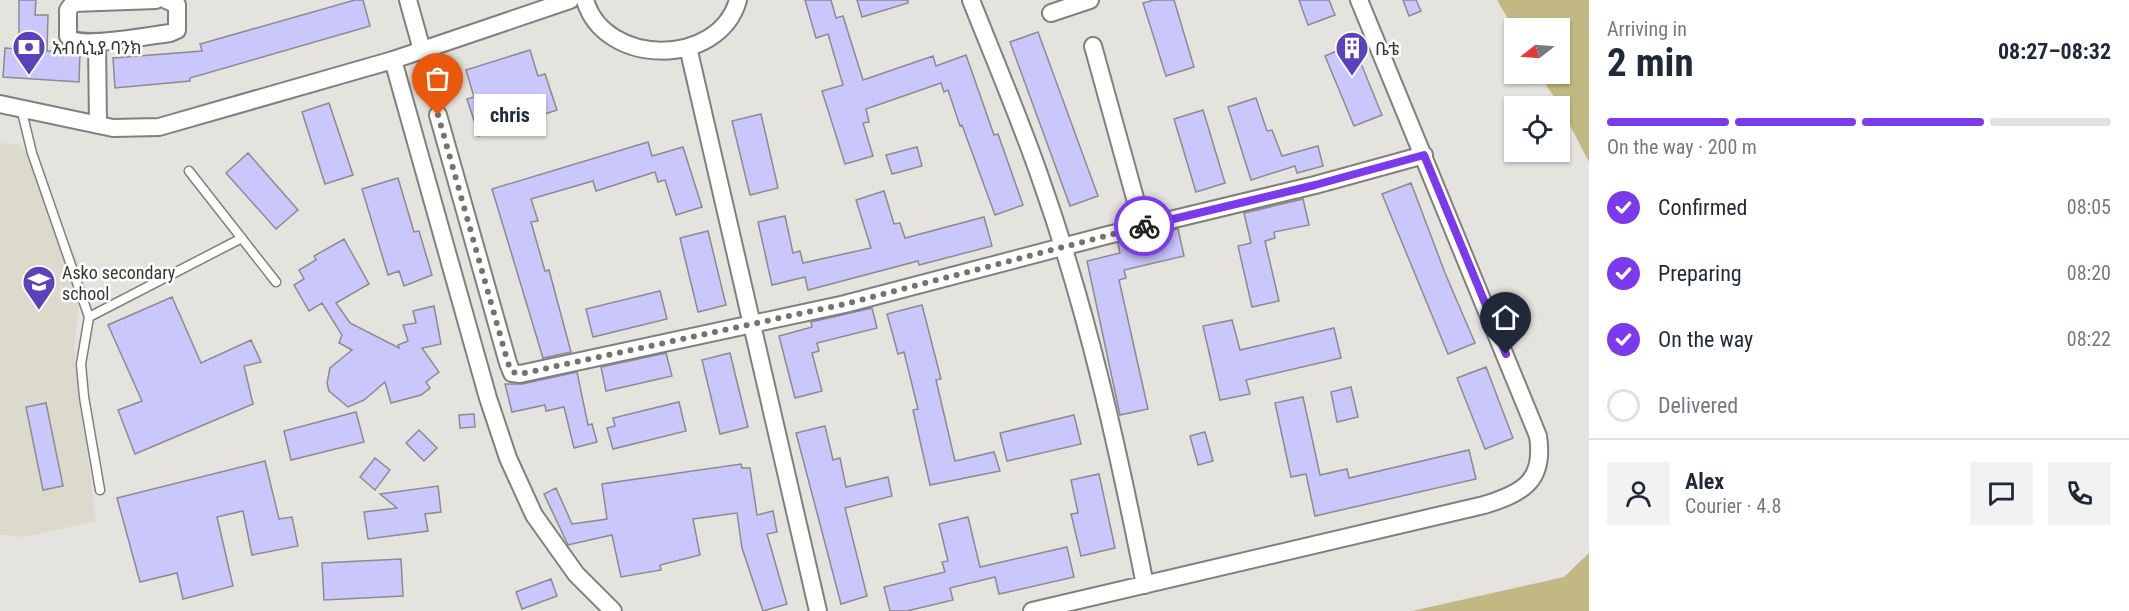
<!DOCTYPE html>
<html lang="en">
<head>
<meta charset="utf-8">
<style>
	body { margin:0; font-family:"Roboto Condensed","Noto Sans Ethiopic",sans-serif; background:#f2f2f3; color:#1f2937; height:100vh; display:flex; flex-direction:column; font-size:22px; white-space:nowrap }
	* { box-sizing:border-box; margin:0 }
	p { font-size:20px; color:#747a83 }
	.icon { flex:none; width:33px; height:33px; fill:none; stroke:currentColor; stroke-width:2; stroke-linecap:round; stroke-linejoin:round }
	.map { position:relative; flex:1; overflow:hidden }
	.sheet { display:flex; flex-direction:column; background:#fff; width:540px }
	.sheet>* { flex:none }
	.needle { width:39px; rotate:253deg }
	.controls { position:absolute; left:1504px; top:18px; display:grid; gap:12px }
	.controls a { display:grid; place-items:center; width:66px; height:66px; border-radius:0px; background:#fff; box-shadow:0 2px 4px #0004; font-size:30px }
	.pin { position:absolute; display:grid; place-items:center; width:51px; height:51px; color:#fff; margin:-62px -26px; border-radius:50% 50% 50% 0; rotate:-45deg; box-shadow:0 0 6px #0007 }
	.pin .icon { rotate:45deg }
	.courier { position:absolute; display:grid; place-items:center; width:60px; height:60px; margin:-30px; border:4px solid #7c3aed; border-radius:50%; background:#fff; color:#222; box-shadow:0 2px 8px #0007 }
	.bubble { position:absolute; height:42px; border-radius:0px; background:#fff; box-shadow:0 2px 4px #0004; font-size:20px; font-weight:700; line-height:42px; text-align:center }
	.head em { font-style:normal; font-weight:700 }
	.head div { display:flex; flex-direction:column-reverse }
	.head { display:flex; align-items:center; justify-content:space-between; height:102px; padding:0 18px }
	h1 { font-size:39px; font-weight:700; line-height:45px }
	.bar { display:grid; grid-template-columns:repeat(4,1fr); gap:9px 6px; align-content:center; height:72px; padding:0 18px }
	.bar i { height:8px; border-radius:4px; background:#e0e1e3 }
	.bar .on { background:#7c3aed }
	.bar p { grid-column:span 4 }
	.line { display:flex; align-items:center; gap:15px; padding:0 18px; border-top:2px solid #e0e1e3 }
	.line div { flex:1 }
	.round { display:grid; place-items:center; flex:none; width:63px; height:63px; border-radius:0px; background:#f2f2f3 }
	ol { padding:0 18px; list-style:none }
	li { display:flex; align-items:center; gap:18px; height:66px }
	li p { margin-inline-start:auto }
	li .icon { padding:6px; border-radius:50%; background:#7c3aed; color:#fff; stroke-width:4 }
	li:last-child { color:#747a83 }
	li i { width:33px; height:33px; border:3px solid #e0e1e3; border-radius:50% }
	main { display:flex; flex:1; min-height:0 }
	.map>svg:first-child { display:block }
	.built { fill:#dcdacd }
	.green { fill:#c2b883 }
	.building { fill:#c9c7fc; stroke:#8b8b90; stroke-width:1.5 }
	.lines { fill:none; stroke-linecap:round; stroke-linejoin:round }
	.service-casing { stroke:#81807b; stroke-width:11 }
	.minor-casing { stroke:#81807b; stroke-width:20 }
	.service { stroke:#fff; stroke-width:8 }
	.minor { stroke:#fff; stroke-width:16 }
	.done { stroke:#747370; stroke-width:6; stroke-dasharray:0 10.8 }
	.route { stroke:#7c3aed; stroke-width:8 }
	.labels { text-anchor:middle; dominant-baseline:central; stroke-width:5; stroke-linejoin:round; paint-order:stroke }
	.poi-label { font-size:18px; fill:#373735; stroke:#fff; text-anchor:start }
</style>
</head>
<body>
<main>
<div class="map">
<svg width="1589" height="611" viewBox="0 0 1589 611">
	<rect width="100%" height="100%" fill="#e4e3de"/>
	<!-- built -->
	<path class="built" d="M0,143L22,145L83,272L74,350L96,521L25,537L0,535Z"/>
	<!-- green -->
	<path class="green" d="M1497,0H1589V162L1560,106L1539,74H1560V28H1515V31Z
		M1589,553V611H1412L1564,577Z"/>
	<!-- building -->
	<path class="building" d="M19,0H36L35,15H48L47,51L80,52L79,82L3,77L5,48L19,49Z
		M355,0H363L370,26L190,78V81L115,88L113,58L202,51L200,44Z
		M805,0H831L836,18L843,16L863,80L933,56L936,66L966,55L994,135L998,134L1023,205L995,215L962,125L960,126L948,90L944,92L941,83L866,109L869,122L863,123L873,156L845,164L822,91L843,85L828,34L816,38Z
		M857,0H908V3L862,17Z
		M1154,0H1174L1194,67L1166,76L1143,3Z
		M1299,0H1329L1335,15L1308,25Z
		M1403,0H1416L1421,11L1409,16Z
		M1038,32L1098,196L1070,206L1010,42Z
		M1353,44L1382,115L1354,126L1325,56Z
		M530,50L538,76L545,74L557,110L479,136L467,99L474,97L466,70Z
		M1256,98L1267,131L1272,130L1282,156L1318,146L1323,166L1297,173L1295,166L1251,180L1228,107Z
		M329,103L353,175L325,184L302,112Z
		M1203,110L1225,183L1196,192L1174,119Z
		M761,114L778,188L750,195L732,121Z
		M648,142L652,156L683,147L702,207L676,215L665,180L658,182L655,172L596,191L593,181L531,199L538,221L531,222L545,271L549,270L571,352L543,358L492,189Z
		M917,147L922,166L892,174L886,155Z
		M248,153L298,210L276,229L226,173Z
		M398,178L414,232L419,231L432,275L404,286L399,271L388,275L362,189Z
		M1411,183L1445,273L1475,343L1448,354L1382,194Z
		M884,191L894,224L900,223L905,238L984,217L992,246L919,265L918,261L808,290L805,277L772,285L758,222L785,216L793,253L800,251L803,263L871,248L856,200Z
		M1303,199L1309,225L1274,232L1275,238L1265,241L1279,301L1252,307L1238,246L1251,243L1244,213Z
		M1178,229L1184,256L1124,270L1126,278L1119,280L1148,409L1120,415L1087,261L1120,253L1118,243Z
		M708,231L726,305L698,312L680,238Z
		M344,239L369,284L336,303L350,323L399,348L398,345L408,341L403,325L416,323L413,311L434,306L441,344L422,348L439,372L426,382L430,388L421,395L391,403L385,382L364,400L348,407L329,391L327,383L330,368L352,350L339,343L342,335L322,303L309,311L294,285L304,279L299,270L316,260L314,256Z
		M660,291L667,319L593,337L586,309Z
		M172,297L201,363L251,340L261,362L244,366L253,404L135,454L118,410L142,401L108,325Z
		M922,305L941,379L936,380L955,461L994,452L1000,471L930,485L913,410L918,409L904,352L898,354L887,314Z
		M872,308L877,328L817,343L819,351L812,353L822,391L795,398L779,336L812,327L811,322Z
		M1232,320L1240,350L1334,328L1341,358L1246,380L1250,394L1220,400L1203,326Z
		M666,353L672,376L606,391L601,367Z
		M730,353L748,427L720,434L702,360Z
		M1486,367L1513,438L1485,449L1457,378Z
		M577,372L588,425L592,424L597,442L574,448L564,407L546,411L545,405L512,412L505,384H522Z
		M1351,387L1358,417L1337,422L1331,392Z
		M1303,397L1320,475L1347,469L1349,478L1469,450L1476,479L1315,516L1306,474L1291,477L1275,403Z
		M679,402L686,431L613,449L607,428L615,426L613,418Z
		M46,403L63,486L43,490L26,407Z
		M356,412L364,442L291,460L284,431Z
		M474,414L475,427L460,428L459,415Z
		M1074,415L1081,444L1007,461L1000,433Z
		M825,426L833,460L840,458L846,487L888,477L892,496L845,508L867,596L841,604L796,433Z
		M419,430L437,448L424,461L406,443Z
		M1205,432L1213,461L1198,465L1190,436Z
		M375,458L390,470L375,490L360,477Z
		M265,461L279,519L292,517L298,546L252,555L243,511L217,517L233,586L183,599L177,573L140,582L117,498Z
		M741,464L742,468H750L757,515L773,511L777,532L767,534L787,604L763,611L742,548L737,513L693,519L700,555L660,565L661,570L621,577L612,535L568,545L544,494L556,488L572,524L607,519L602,484Z
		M1099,474L1115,548L1081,556L1071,514L1078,513L1071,480Z
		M438,486L441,512L425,514L428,531L368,539L364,512L397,508L380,494Z
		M968,517L980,567L1067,547L1074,577L999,594L995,577L950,588L953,600L907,611H890L884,587L945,572L942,562L948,561L939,524Z
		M401,559L403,596L324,600L322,563Z
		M551,579L557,596L522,609L516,592Z"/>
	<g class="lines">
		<!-- service casing -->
		<g class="service-casing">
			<path id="service" d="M21,108L32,153L89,317L81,364L84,397L100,490
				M189,171L276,282
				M89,317L242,238"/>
		</g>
		<!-- minor casing -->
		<g class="minor-casing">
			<path id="minor" d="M156,0L73,3L68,10V36C77,50 153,35 170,33L177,30V5L166,0
				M408,0L422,50
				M585,0C604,67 719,68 738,0
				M971,0C995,61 1021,121 1042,183C1088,313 1118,449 1145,585
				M1051,13L1090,0
				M97,42L98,125
				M1093,46L1143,227
				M688,47L818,611
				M393,60L488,398L508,458L534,515L576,574L613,611
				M0,104L113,128L159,127L393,60L570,0
				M438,115L508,363L512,373L520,374L845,304L1108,235L1315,185L1424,155
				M1032,611L1484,505C1523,493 1545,481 1538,436L1359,0"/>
		</g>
		<!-- service -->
		<use href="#service" class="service"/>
		<!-- minor -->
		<use href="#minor" class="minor"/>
	</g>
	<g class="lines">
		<!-- done -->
		<path class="done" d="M438,115L508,363L512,372L520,374L845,304L1144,226"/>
		<!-- route -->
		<path class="route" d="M1144,226L1315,185L1424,155L1506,354"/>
	</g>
	<!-- icons -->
	<defs>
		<g id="bank-pin" transform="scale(1.725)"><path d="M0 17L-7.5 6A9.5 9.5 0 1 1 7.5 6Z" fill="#5b42ba" stroke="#fff"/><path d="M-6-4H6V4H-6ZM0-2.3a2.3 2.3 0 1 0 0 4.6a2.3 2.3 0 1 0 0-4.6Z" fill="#fff"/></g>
		<g id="building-pin" transform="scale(1.725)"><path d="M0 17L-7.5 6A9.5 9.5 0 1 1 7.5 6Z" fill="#5b42ba" stroke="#fff"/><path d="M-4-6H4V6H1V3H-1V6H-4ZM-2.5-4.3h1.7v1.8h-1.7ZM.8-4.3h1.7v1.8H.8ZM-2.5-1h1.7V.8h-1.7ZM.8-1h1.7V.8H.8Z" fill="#fff"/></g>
		<g id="school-pin" transform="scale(1.725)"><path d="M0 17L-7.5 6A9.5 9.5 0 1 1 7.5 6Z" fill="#5b42ba" stroke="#fff"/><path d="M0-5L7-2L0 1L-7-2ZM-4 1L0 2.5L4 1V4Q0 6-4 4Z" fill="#fff"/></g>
	</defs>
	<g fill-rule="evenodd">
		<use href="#bank-pin" x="29" y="47"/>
		<use href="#building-pin" x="1352" y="48"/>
		<use href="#school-pin" x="39" y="282"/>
	</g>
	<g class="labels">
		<!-- poi labels -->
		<g class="poi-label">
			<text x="52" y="47">አብሲኒያ ባንክ</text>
			<text x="1375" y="48">ቤቴ</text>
			<text x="62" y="272">Asko secondary<tspan x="62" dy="21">school</tspan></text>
		</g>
	</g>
</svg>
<div class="controls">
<a><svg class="needle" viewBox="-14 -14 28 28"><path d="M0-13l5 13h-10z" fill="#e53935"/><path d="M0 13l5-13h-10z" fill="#747a83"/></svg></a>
<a><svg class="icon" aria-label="locate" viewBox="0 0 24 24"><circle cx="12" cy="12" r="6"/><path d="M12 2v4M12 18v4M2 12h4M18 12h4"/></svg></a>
</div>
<div class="pin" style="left:438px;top:115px;background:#ea580c"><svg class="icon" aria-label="bag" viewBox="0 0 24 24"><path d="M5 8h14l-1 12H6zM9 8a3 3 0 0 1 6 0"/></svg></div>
<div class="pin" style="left:1506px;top:354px;background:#1f2937"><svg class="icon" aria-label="home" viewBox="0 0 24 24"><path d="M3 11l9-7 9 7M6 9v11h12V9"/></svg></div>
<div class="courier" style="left:1144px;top:226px"><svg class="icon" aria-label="bike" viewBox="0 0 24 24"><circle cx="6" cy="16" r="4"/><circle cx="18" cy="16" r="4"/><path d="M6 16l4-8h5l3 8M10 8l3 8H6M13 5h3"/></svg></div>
<div class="bubble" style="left:474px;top:94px;width:72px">chris</div>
</div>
<section class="sheet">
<div class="head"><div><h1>2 min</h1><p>Arriving in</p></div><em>08:27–08:32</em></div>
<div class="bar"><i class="on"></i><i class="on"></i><i class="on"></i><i></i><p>On the way · 200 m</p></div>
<ol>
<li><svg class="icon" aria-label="check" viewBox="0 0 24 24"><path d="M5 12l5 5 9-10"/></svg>Confirmed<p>08:05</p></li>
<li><svg class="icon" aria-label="check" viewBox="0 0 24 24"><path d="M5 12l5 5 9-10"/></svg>Preparing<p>08:20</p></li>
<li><svg class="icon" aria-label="check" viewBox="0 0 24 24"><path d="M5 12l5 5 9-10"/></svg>On the way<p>08:22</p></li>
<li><i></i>Delivered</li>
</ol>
<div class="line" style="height:108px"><a class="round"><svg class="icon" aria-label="person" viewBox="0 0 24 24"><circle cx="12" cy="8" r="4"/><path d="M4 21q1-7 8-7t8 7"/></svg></a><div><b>Alex</b><p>Courier · 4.8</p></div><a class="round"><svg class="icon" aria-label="chat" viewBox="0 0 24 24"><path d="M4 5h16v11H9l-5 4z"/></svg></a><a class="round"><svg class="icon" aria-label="phone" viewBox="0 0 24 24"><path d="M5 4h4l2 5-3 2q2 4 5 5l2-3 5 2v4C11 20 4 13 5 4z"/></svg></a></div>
</section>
</main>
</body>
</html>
